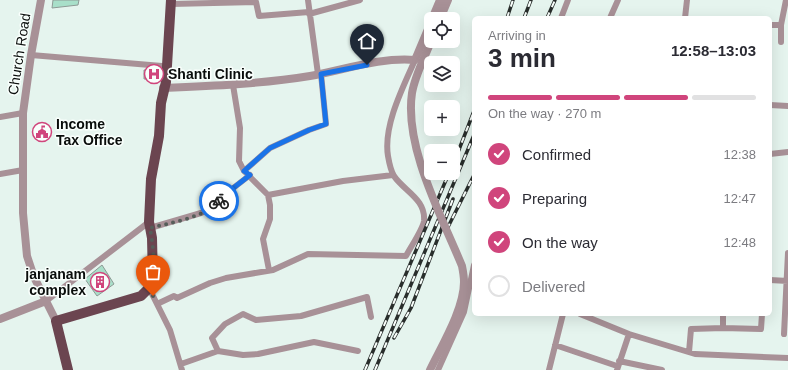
<!DOCTYPE html>
<html lang="en">
<head>
<meta charset="utf-8">
<style>
	body { margin:0; font-family:Arial,sans-serif; background:#f7f7f7; color:#2b2b33; height:100vh; display:flex; flex-direction:column; font-size:15px; white-space:nowrap }
	* { box-sizing:border-box; margin:0 }
	p { font-size:13px; color:#7c7c81 }
	.icon { flex:none; width:22px; height:22px; fill:none; stroke:currentColor; stroke-width:2; stroke-linecap:round; stroke-linejoin:round }
	.map { position:relative; flex:1; overflow:hidden }
	.side { position:absolute; left:472px; top:16px; width:300px; height:300px; display:flex; flex-direction:column; background:#fff; border-radius:6px; box-shadow:0 4px 16px #0002 }
	.side>* { flex:none }
	.controls { position:absolute; left:424px; top:12px; display:grid; gap:8px }
	.controls a { display:grid; place-items:center; width:36px; height:36px; border-radius:6px; background:#fff; box-shadow:0 4px 16px #0002; font-size:20px }
	.pin { position:absolute; display:grid; place-items:center; width:34px; height:34px; color:#fff; margin:-41px -17px; border-radius:50% 50% 50% 0; rotate:-45deg; box-shadow:0 0 4px #0007 }
	.pin .icon { rotate:45deg }
	.courier { position:absolute; display:grid; place-items:center; width:40px; height:40px; margin:-20px; border:3px solid #1a73e8; border-radius:50%; background:#fff; color:#222; box-shadow:0 1px 5px #0007 }
	.overview em { font-style:normal; font-weight:600 }
	.overview div { display:flex; flex-direction:column-reverse }
	.overview { display:flex; align-items:center; justify-content:space-between; height:68px; padding:0 16px }
	h1 { font-size:26px; font-weight:600; line-height:30px }
	.bar { display:grid; grid-template-columns:repeat(4,1fr); gap:6px 4px; align-content:center; height:48px; padding:0 16px }
	.bar i { height:5px; border-radius:3px; background:#e1e1e2 }
	.bar .on { background:#d0457c }
	.bar p { grid-column:span 4 }
	ol { padding:0 16px; list-style:none }
	li { display:flex; align-items:center; gap:12px; height:44px }
	li p { margin-inline-start:auto }
	li .icon { padding:4px; border-radius:50%; background:#d0457c; color:#fff; stroke-width:4 }
	li:last-child { color:#7c7c81 }
	li i { width:22px; height:22px; border:2px solid #e1e1e2; border-radius:50% }
	.map>svg:first-child { display:block }
	.building { fill:#a8dfc9; stroke:#8d9a95 }
	.lines { fill:none; stroke-linecap:round; stroke-linejoin:round }
	.minor { stroke:#a89197; stroke-width:6 }
	.tertiary { stroke:#a89197; stroke-width:8 }
	.primary { stroke:#6b4550; stroke-width:10 }
	.rail-casing { stroke:#292e2c; stroke-width:3.5 }
	.rail { stroke:#f9fffc; stroke-width:2; stroke-dasharray:6; stroke-linecap:butt }
	.tertiary-bridge { stroke:#a89197; stroke-width:8 }
	.done { stroke:#565e5a; stroke-width:4; stroke-dasharray:0 7.2 }
	.route { stroke:#1a73e8; stroke-width:5 }
	.labels { text-anchor:middle; dominant-baseline:central; stroke-width:3; stroke-linejoin:round; paint-order:stroke }
	.street-label { font-size:14px; fill:#090d0b; stroke:#f9fffc }
	.poi-label { font-size:14px; font-weight:bold; fill:#090d0b; stroke:#f9fffc; text-anchor:start }
</style>
</head>
<body>
<div class="map">
<svg width="788" height="370" viewBox="0 0 788 370">
	<rect width="100%" height="100%" fill="#e5f4ee"/>
	<!-- building -->
	<path class="building" d="M53,0H79L78,5L52,8Z
		M144,70L161,71L160,79H144Z
		M102,265L114,284L97,296L85,279Z"/>
	<g class="lines">
		<!-- minor -->
		<path class="minor" d="M308,0L318,74
			M171,4L256,2L259,16L309,12
			M309,14L360,0
			M561,18L568,0
			M610,18L618,0
			M685,18L687,0
			M770,25H781
			M781,42V25L786,0
			M31,55L162,66
			M233,85L240,128L239,161L244,171L268,195L270,205V219L263,239L269,270
			M770,105L788,106
			M0,117L23,113
			M770,154L788,152
			M244,171L270,148L309,130L326,124L321,74
			M0,174L23,170
			M268,195L343,181L393,175
			M150,228L201,213L215,206L223,196L250,175
			M770,280L788,281
			M149,288L170,330L182,370
			M46,301L149,222
			M157,304L174,296L177,298L210,283L226,278L273,270L308,254L406,256C410,248 423,229 424,221C426,199 404,191 394,176C391,171 389,162 388,156C383,126 403,87 415,60
			M580,314L629,334
			M723,328L761,329L762,314
			M784,334L788,253
			M555,345L617,366
			M218,351L212,338L225,324L243,314L256,320L301,316L367,297L371,317
			M689,352L691,329L723,328V314
			M619,361L662,370
			M181,364L218,351L243,355L258,354L314,342L358,351
			M438,370L464,312L474,265
			M549,370L563,314
			M617,370L629,334L695,354L788,358"/>
		<!-- tertiary -->
		<path class="tertiary" d="M41,0L31,55L23,113V213L27,256L34,277L56,321
			M432,19L440,0
			M440,19L448,0
			M163,88C212,86 261,84 310,76C344,70 380,57 415,60L431,22
			M0,319L46,301"/>
		<!-- primary -->
		<path class="primary" d="M68,370L56,321L141,296L148,289L153,280L152,238L149,222L151,179L159,136L161,103L166,82L171,0"/>
		<!-- rail casing -->
		<g class="rail-casing">
			<path id="rail" d="M507,18L513,0
				M524,18L531,0
				M547,18L555,0
				M453,165L474,111
				M447,229L474,175
				M394,338L411,308L453,199
				M365,370L449,173
				M375,370L474,135"/>
		</g>
		<!-- rail -->
		<use href="#rail" class="rail"/>
		<!-- tertiary-bridge -->
		<path class="tertiary-bridge" d="M430,370C442,345 464,309 464,282C464,277 463,271 462,266C442,217 404,147 412,93C415,75 425,57 431,41"/>
	</g>
	<g class="lines">
		<!-- done -->
		<path class="done" d="M153,296L149,288C157,272 153,245 150,228C169,223 207,217 219,201"/>
		<!-- route -->
		<path class="route" d="M219,201L223,196L250,175L244,171L270,148L309,130L326,124L321,74L367,65"/>
	</g>
	<!-- icons -->
	<defs>
		<g id="hospital-ring" transform="scale(1)"><circle r="9.5" fill="#f9fffc" stroke="#d0457c" stroke-width="1.5"/><path d="M-5-5h3v3.5h4V-5h3V5h-3V1.5h-4V5h-3Z" fill="#d0457c"/></g>
		<g id="civic-ring" transform="scale(1)"><circle r="9.5" fill="#f9fffc" stroke="#d0457c" stroke-width="1.5"/><path d="M-.6-6.5H3V-4.5H.6V-3L4-1V1h2V6H-6V1h2V-1L-.6-3ZM-1.2 2.5V6h2.4V2.5Z" fill="#d0457c"/></g>
		<g id="building-ring" transform="scale(1)"><circle r="9.5" fill="#f9fffc" stroke="#d0457c" stroke-width="1.5"/><path d="M-4-6H4V6H1V3H-1V6H-4ZM-2.5-4.3h1.7v1.8h-1.7ZM.8-4.3h1.7v1.8H.8ZM-2.5-1h1.7V.8h-1.7ZM.8-1h1.7V.8H.8Z" fill="#d0457c"/></g>
	</defs>
	<g fill-rule="evenodd">
		<use href="#hospital-ring" x="154" y="74"/>
		<use href="#civic-ring" x="42" y="132"/>
		<use href="#building-ring" x="100" y="282"/>
	</g>
	<g class="labels">
		<!-- street labels -->
		<g class="street-label">
			<text transform="translate(19 54) rotate(-81)">Church Road</text>
		</g>
		<!-- poi labels -->
		<g class="poi-label">
			<text x="168" y="74">Shanti Clinic</text>
			<text x="56" y="124">Income<tspan x="56" dy="16">Tax Office</tspan></text>
			<text x="86" y="274" text-anchor="end">janjanam<tspan x="86" dy="16">complex</tspan></text>
		</g>
	</g>
</svg>
<div class="controls">
<a><svg class="icon" aria-label="locate" viewBox="0 0 24 24"><circle cx="12" cy="12" r="6"/><path d="M12 2v4M12 18v4M2 12h4M18 12h4"/></svg></a>
<a><svg class="icon" aria-label="layers" viewBox="0 0 24 24"><path d="M12 4l9 5-9 5-9-5zM3 14l9 5 9-5"/></svg></a>
<a>+</a>
<a>−</a>
</div>
<div class="pin" style="left:153px;top:296px;background:#ea580c"><svg class="icon" aria-label="bag" viewBox="0 0 24 24"><path d="M5 8h14l-1 12H6zM9 8a3 3 0 0 1 6 0"/></svg></div>
<div class="pin" style="left:367px;top:65px;background:#1f2937"><svg class="icon" aria-label="home" viewBox="0 0 24 24"><path d="M3 11l9-7 9 7M6 9v11h12V9"/></svg></div>
<div class="courier" style="left:219px;top:201px"><svg class="icon" aria-label="bike" viewBox="0 0 24 24"><circle cx="6" cy="16" r="4"/><circle cx="18" cy="16" r="4"/><path d="M6 16l4-8h5l3 8M10 8l3 8H6M13 5h3"/></svg></div>
<section class="side">
<div class="overview"><div><h1>3 min</h1><p>Arriving in</p></div><em>12:58–13:03</em></div>
<div class="bar"><i class="on"></i><i class="on"></i><i class="on"></i><i></i><p>On the way · 270 m</p></div>
<ol>
<li><svg class="icon" aria-label="check" viewBox="0 0 24 24"><path d="M5 12l5 5 9-10"/></svg>Confirmed<p>12:38</p></li>
<li><svg class="icon" aria-label="check" viewBox="0 0 24 24"><path d="M5 12l5 5 9-10"/></svg>Preparing<p>12:47</p></li>
<li><svg class="icon" aria-label="check" viewBox="0 0 24 24"><path d="M5 12l5 5 9-10"/></svg>On the way<p>12:48</p></li>
<li><i></i>Delivered</li>
</ol>
</section>
</div>
</body>
</html>
